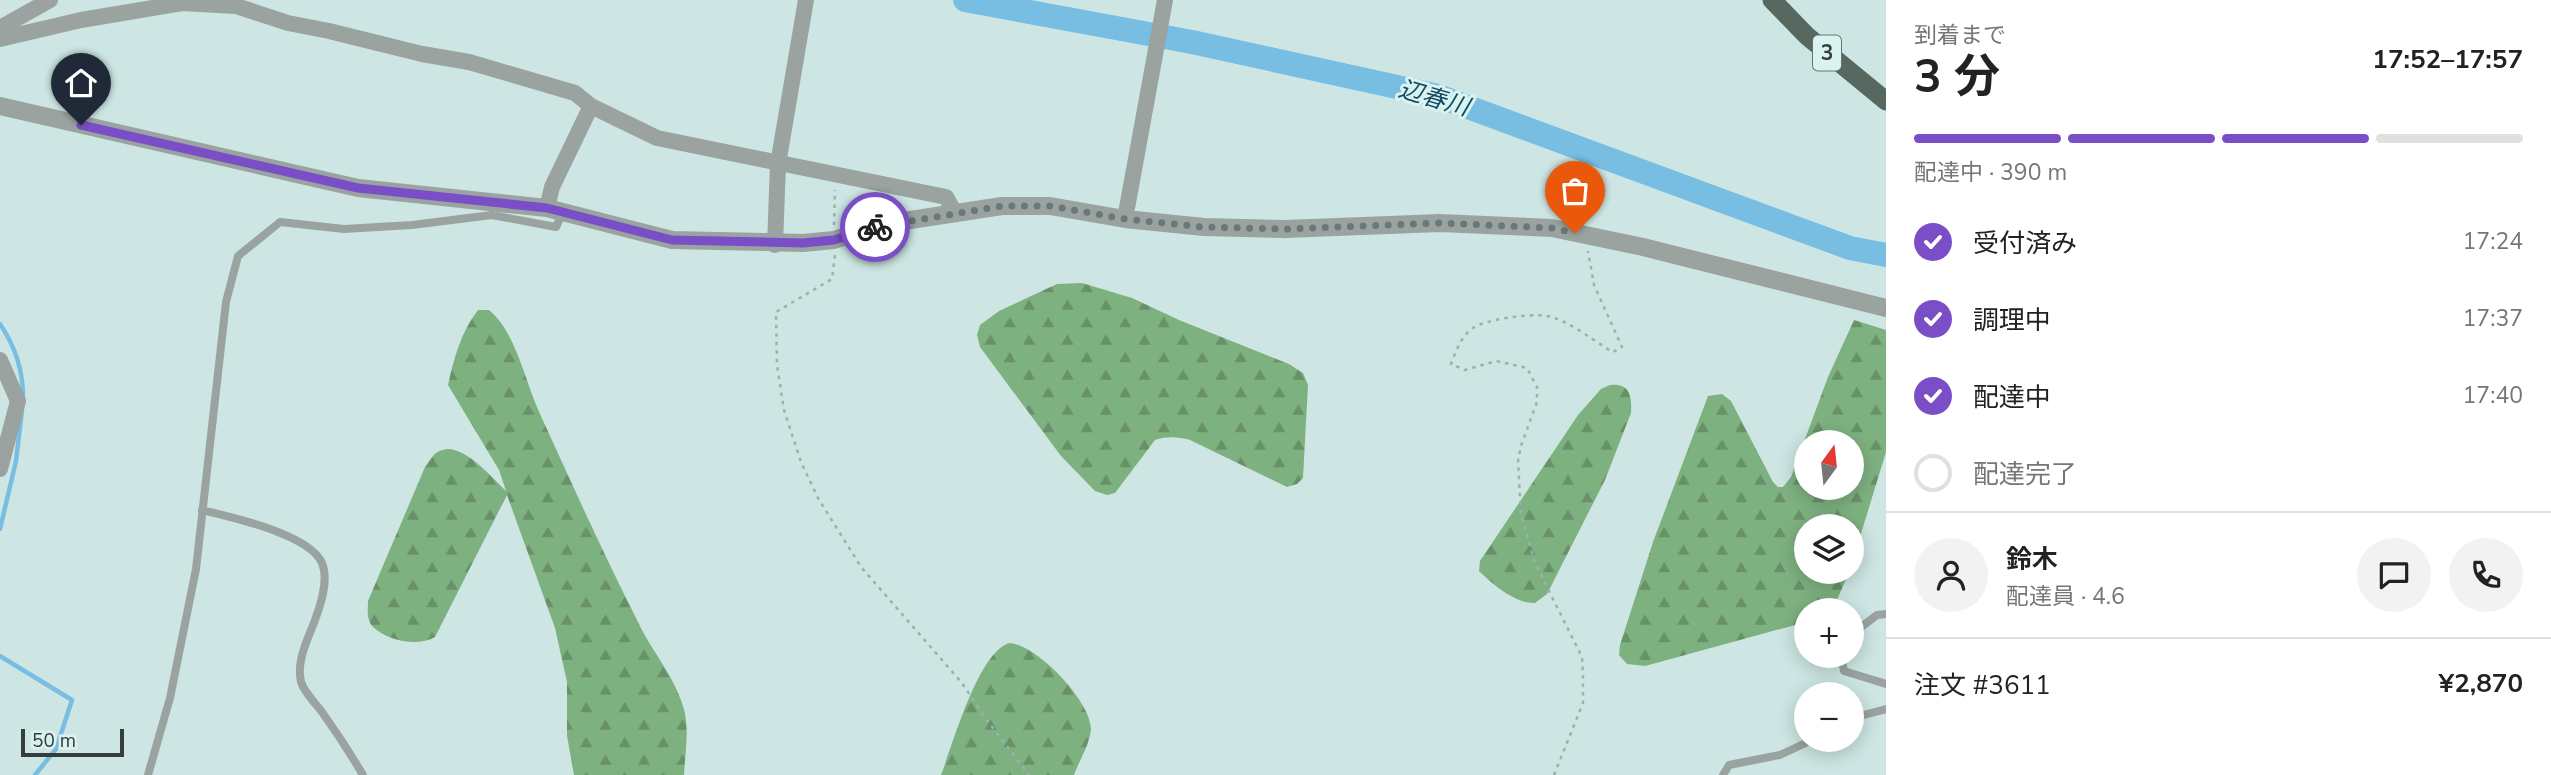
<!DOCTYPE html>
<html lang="ja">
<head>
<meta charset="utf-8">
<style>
	body { margin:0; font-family:"Nunito Sans","Noto Sans JP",sans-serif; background:#f2f2f2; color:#222; height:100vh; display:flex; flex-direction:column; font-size:26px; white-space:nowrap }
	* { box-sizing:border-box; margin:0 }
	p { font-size:23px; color:#767676 }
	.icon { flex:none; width:38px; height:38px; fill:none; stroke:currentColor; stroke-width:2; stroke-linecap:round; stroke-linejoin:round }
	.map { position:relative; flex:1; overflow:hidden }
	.sheet { display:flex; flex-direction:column; background:#fff; width:665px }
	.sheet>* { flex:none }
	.needle { width:46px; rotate:15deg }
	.fabs { position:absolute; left:1794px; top:430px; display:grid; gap:14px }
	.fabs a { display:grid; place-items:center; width:70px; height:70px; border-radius:50%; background:#fff; box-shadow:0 4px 18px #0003; font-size:35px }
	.scale { position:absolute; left:21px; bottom:18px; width:103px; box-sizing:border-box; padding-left:7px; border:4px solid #353e3d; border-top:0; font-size:19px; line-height:24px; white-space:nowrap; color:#353e3d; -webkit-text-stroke:5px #daf3f0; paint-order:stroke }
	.pin { position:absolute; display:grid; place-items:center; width:60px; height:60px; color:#fff; margin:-72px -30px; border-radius:50% 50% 50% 0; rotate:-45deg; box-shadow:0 0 7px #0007 }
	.pin .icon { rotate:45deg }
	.courier { position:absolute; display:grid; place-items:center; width:70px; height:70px; margin:-35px; border:5px solid #7a4ec7; border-radius:50%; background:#fff; color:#222; box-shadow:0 2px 9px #0007 }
	.summary em { font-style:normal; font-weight:700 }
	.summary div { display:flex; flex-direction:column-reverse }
	.summary { display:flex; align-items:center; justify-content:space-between; height:119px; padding:0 28px }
	h1 { font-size:46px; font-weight:700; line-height:52px }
	.bar { display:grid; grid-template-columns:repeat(4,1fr); gap:10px 7px; align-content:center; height:84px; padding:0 28px }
	.bar i { height:9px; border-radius:5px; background:#e0e0e0 }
	.bar .current { background:#7a4ec7 }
	.bar p { grid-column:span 4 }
	.line { display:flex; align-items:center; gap:18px; padding:0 28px; border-top:2px solid #e0e0e0 }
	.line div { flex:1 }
	.round { display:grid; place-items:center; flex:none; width:74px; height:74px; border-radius:37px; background:#f2f2f2 }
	ol { padding:0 28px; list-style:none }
	li { display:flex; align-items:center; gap:21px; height:77px }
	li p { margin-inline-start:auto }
	li .icon { padding:7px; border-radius:50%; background:#7a4ec7; color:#fff; stroke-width:4 }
	li:last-child { color:#767676 }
	li i { width:38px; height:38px; border:4px solid #e0e0e0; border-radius:50% }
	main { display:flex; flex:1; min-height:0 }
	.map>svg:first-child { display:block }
	.forest { fill:url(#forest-firs); fill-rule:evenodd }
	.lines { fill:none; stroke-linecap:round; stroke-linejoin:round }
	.stream { stroke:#78bee3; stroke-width:4.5 }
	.river { stroke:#78bee3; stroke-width:24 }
	.path { stroke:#9cb0ad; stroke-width:2.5; stroke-dasharray:3.5 5; stroke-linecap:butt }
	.service { stroke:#9aa39f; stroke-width:8 }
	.minor { stroke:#9aa39f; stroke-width:16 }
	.tertiary { stroke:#9aa39f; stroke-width:18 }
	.trunk { stroke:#566860; stroke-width:19 }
	.done { stroke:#6a7977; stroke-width:7; stroke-dasharray:0 12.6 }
	.route { stroke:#7a4ec7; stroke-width:9 }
	.labels { text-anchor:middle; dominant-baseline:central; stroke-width:6; stroke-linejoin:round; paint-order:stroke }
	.shield { fill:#daf3f0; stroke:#667473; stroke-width:2 }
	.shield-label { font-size:21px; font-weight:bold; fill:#353e3d }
	.water-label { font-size:24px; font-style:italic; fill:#0f4962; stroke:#daf3f0 }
</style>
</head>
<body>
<main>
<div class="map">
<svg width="1886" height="775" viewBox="0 0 1886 775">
	<defs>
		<pattern id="forest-firs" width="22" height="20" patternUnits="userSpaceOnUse" patternTransform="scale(1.75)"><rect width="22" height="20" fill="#7eb180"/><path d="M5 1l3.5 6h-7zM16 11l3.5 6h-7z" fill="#68916a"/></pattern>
	</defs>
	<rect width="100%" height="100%" fill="#cde6e3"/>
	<!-- forest -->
	<path class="forest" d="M1082,283L1132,298L1179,320L1289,364L1303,373L1308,385L1303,478L1297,484L1287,487L1190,440C1178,437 1167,436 1155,440L1115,493L1107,495L1095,491L1061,456L980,347L977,335L980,325L999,311L1057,284Z
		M478,310H489C516,332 525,382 540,414C572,484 603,553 638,622C651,650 674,676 683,706C690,728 685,753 684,775H574L567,736V682L555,628L507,495L435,637C418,647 388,641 373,627C366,620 368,609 368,601L425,467C428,463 432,456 436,453C459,437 491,477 506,491L499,470L448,385C454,358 461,332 478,310Z
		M1854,320L1886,330V452L1852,563V527H1806V572H1849L1837,600L1828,611H1806V622L1645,666L1627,664L1619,655L1620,645L1653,542L1708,396L1722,394L1731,401L1773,482L1778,487H1783L1791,477L1828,377ZM1806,443H1852V488H1806Z
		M1610,385C1630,383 1632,396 1631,413L1605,480L1547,594L1535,603C1516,604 1492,584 1479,571L1480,561L1578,415L1601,389Z
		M1009,643C1036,644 1091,701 1091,729C1090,744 1079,761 1074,775H941C953,744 978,653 1009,643Z"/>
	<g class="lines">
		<!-- stream -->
		<path class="stream" d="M0,324C15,346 23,370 23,397
			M0,529L16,461L22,410
			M0,656L72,700L56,749L35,775"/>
		<!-- river -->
		<path class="river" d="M965,0L1192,42L1438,96L1850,248L1886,255"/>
		<!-- path -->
		<path class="path" d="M834,225L835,190
			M835,255L832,279L776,312L777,365L784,410L801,462L818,498L861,567L962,683L983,715L1029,775
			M1554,775L1583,703V675L1582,657L1535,563L1521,515L1518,461L1521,446L1537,402V387L1527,368L1496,361L1465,370L1451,364C1456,351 1461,336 1473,328C1486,319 1532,313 1547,316C1569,320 1593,341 1613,352L1622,347L1594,285L1588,251"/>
		<!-- service -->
		<path class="service" d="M202,510C231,517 309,534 322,563C329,580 321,604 315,620C308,639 296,661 301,682C304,692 316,704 322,712C337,733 350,753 363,775
			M1852,634L1877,615L1886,614
			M1841,656L1844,671L1886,684
			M1852,718L1886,709
			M148,775L170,698L196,569L226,302L238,256L280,222L344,229L412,225L492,215L556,227L563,212
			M1723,775L1729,765L1780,755L1812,740"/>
		<!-- minor -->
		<path class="minor" d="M0,28L50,0
			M0,39L81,20L182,3L236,6L288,23L329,31L422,54L469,62L575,93L591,106L657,138L946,197L955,213
			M547,208L552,187L591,106
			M1125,219L1165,0
			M775,245L778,164L806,0
			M0,360L18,401L0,469"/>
		<!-- tertiary -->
		<path class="tertiary" d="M0,106L358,188L547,208L672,240L803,243L834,240L884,224L1002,206H1050L1125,219L1204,227L1285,229L1440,223L1552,228L1643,247L1886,308"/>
		<!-- trunk -->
		<path class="trunk" d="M1772,0L1807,36L1886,101"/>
	</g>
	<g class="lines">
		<!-- done -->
		<path class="done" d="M875,227L1002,206H1051L1125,219L1203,227L1285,229L1440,223L1552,228L1575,233"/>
		<!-- route -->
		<path class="route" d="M81,125L358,188L547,208L672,240L803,243L834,240L875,227"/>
	</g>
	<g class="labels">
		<!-- shield labels -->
		<rect class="shield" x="1813" y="35.5" width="28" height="35" rx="5"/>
		<g class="shield-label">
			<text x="1827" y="53">3</text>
		</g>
		<!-- water labels -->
		<g class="water-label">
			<text transform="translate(1434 98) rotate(16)">辺春川</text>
		</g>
	</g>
</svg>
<div class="fabs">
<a><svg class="needle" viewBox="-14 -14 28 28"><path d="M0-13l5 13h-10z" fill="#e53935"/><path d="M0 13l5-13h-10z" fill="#767676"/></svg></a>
<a><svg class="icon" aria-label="layers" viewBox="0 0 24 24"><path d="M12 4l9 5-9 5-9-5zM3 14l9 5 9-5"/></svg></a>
<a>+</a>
<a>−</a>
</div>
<div class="scale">50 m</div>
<div class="pin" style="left:1575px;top:233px;background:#ea580c"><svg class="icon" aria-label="bag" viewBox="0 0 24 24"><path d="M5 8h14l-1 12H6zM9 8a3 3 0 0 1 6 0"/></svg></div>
<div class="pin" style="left:81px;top:125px;background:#1f2937"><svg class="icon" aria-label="home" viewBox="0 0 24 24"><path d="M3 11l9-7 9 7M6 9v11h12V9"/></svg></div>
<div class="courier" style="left:875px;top:227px"><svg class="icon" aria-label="bike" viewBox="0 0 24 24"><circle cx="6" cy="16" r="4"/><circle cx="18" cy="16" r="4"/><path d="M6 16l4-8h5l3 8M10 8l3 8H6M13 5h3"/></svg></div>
</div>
<section class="sheet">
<div class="summary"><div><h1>3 分</h1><p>到着まで</p></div><em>17:52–17:57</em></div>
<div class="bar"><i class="current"></i><i class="current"></i><i class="current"></i><i></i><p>配達中 · 390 m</p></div>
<ol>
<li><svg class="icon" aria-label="check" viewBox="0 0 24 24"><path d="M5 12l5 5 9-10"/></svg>受付済み<p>17:24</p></li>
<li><svg class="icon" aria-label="check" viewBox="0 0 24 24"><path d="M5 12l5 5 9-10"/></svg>調理中<p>17:37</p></li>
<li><svg class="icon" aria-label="check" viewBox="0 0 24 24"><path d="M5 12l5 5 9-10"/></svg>配達中<p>17:40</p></li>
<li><i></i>配達完了</li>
</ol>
<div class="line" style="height:126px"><a class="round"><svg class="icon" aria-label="person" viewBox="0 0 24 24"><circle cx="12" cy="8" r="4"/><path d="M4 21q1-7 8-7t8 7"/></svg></a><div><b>鈴木</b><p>配達員 · 4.6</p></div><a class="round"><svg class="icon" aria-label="chat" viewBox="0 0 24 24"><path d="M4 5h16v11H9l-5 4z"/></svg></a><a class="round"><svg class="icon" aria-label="phone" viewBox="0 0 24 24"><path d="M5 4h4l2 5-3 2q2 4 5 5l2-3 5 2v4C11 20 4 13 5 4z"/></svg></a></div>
<div class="line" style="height:91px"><div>注文 #3611</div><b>¥2,870</b></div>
</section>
</main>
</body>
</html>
